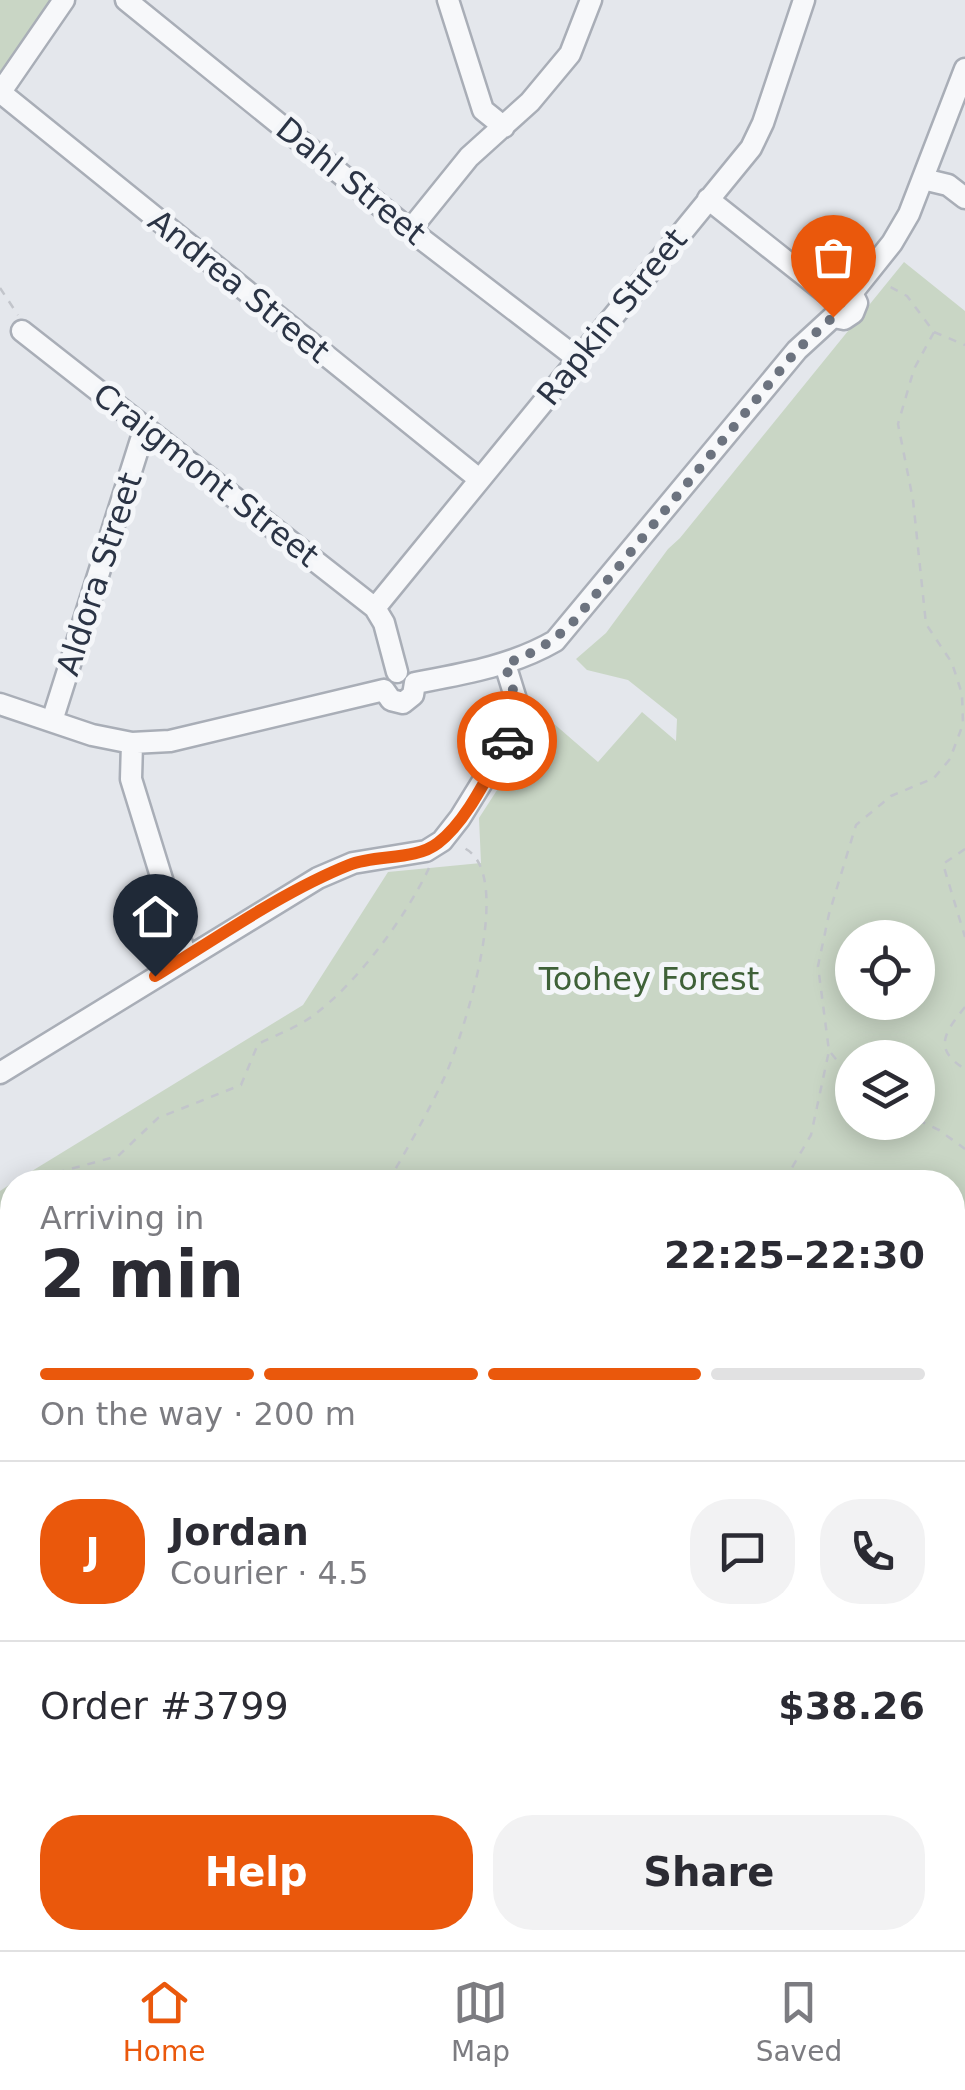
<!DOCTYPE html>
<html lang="en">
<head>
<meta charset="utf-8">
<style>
	body { margin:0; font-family:"DejaVu Sans",sans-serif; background:#f2f2f3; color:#2b2b33; height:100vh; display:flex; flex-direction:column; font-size:38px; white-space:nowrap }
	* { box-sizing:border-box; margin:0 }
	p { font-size:32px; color:#7c7c81 }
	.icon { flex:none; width:55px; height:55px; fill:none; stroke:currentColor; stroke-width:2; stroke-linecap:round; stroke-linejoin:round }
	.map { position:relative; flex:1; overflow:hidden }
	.sheet { position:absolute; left:0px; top:1170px; width:965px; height:780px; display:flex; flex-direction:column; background:#fff; border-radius:40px 40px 0 0; box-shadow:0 5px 25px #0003 }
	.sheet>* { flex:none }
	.tools { position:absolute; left:835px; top:920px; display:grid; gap:20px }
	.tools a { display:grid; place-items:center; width:100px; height:100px; border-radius:50%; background:#fff; box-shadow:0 5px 25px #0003; font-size:50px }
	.pin { position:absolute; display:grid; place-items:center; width:85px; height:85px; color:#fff; margin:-102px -42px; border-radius:50% 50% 50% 0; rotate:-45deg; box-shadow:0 0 10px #0007 }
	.pin .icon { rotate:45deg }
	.courier { position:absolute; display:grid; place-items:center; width:100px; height:100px; margin:-50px; border:8px solid #ea580c; border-radius:50%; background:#fff; color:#222; box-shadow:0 2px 12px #0007 }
	.overview em { font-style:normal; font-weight:700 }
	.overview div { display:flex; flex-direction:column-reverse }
	.overview { display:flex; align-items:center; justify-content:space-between; height:170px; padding:0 40px }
	h1 { font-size:65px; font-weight:700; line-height:75px }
	.bar { display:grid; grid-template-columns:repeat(4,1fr); gap:15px 10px; align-content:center; height:120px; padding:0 40px }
	.bar i { height:12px; border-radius:8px; background:#e1e1e2 }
	.bar .current { background:#ea580c }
	.bar p { grid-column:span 4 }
	.line { display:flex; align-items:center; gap:25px; padding:0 40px; border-top:2px solid #e1e1e2 }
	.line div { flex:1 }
	.round { display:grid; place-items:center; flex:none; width:105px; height:105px; border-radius:40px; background:#f2f2f3 }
	.action { display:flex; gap:20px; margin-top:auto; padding:20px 40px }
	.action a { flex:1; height:115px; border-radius:40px; background:#ea580c; color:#fff; font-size:40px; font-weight:700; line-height:115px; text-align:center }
	.action a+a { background:#f2f2f3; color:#2b2b33 }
	.tabs { display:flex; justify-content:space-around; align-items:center; height:140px; border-top:2px solid #e1e1e2; background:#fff; font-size:28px; color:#7c7c81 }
	.tabs a { display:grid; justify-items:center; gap:5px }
	.tabs .current { color:#ea580c }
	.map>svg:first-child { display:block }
	.green { fill:#c9d6c5; fill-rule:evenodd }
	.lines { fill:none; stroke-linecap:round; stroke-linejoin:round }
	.minor-casing { stroke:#a9aeb7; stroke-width:25 }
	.path { stroke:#c2c5cb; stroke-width:2.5; stroke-dasharray:8 8; stroke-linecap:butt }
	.minor { stroke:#f7f8fa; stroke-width:20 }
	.done { stroke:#6c737f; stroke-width:10; stroke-dasharray:0 18 }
	.route { stroke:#ea580c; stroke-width:12 }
	.labels { text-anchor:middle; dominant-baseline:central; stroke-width:10; stroke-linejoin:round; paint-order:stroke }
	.street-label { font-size:32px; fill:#2b3445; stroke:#f4f6f9 }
	.park-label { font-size:32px; fill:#3f6138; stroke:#f4f6f9 }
</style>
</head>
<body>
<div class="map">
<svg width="965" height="1950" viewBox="0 0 965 1950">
	<rect width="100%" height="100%" fill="#e4e7ec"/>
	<!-- green -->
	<path class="green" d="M0,0H54L0,72Z
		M904,262L965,311V1950H0V1191L12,1183V1938H952V1182H14L303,1005L388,872L481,863L479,818L545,716L598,762L642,712L676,741L677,719L628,680L587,670L576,659L606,633L668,549L680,538ZM852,938H918V1002H852ZM852,1058H918V1122H852Z"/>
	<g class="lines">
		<!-- minor casing -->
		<g class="minor-casing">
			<path id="minor" d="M126,0L410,230L578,359
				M448,0L483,110L504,127
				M0,92L479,479
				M0,93L64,0
				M923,179L948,185L965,198
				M708,199L829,295
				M410,230L469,157L530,102L570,54L591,0
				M852,293L892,243L909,214L965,69
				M22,331L375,608L384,623L397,672
				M375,608L751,148L763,123L804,0
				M415,683C463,674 512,666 555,641L797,350L833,317L844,319L853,313L857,303L852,293
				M384,690L391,700L403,703L413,695L415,683
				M0,704L92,735L132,743L170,741L384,690
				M52,721L145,427
				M132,743L131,779L186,957
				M0,1073L318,878L353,863L426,851L442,841L460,818L507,742L518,706L505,664"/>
		</g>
		<!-- path -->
		<path class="path" d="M0,288L18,315
			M934,332L965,345
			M965,849L943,864L965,937
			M965,1007C945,1032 932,1049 965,1069
			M831,1053L852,1079
			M918,1120L939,1130L965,1149
			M44,1182L52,1174L118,1156L158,1118L241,1085L258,1044C276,1035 298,1027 314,1015C357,983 406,917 429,868
			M388,1182C408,1147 429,1111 446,1074C463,1034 520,864 459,846
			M794,1182L790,1171L811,1135L829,1051L818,966L829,914L856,825L891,796L934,778L950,759L963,724L962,694L952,663L926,624L913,500L898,424L914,369L934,332L907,296L885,284
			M0,1221L12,1218
			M952,1698L965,1675
			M0,1714L12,1709
			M952,1750L965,1753
			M0,1804L12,1816
			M69,1938L71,1950
			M622,1938L635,1950
			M934,1938L936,1950
			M99,1950L120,1947L133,1950
			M500,1950L504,1938"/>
		<!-- minor -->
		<use href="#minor" class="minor"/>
	</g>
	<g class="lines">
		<!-- done -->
		<path class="done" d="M507,741L518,706L505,664C533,654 553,642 574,621L797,350L833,317"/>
		<!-- route -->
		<path class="route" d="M155,976C215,939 284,891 349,865C376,854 415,861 438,843C468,820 488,774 507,741"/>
	</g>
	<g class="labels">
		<!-- street labels -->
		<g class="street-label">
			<text transform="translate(351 181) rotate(39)">Dahl Street</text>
			<text transform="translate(239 286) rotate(39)">Andrea Street</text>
			<text transform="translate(612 317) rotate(-51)">Rapkin Street</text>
			<text transform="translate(206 475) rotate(38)">Craigmont Street</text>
			<text transform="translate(99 574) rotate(-72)">Aldora Street</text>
		</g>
		<!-- park labels -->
		<g class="park-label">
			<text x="649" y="979">Toohey Forest</text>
		</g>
	</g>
</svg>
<div class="tools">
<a><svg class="icon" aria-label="locate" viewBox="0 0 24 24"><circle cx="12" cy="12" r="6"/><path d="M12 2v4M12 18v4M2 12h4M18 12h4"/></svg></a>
<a><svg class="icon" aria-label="layers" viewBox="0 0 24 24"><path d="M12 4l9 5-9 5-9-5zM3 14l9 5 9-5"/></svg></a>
</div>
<div class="pin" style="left:833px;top:317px;background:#ea580c"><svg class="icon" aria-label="bag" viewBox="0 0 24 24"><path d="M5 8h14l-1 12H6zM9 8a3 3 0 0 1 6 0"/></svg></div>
<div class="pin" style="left:155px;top:976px;background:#1f2937"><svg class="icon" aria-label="home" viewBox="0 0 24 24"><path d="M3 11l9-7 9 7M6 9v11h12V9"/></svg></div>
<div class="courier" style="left:507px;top:741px"><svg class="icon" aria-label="car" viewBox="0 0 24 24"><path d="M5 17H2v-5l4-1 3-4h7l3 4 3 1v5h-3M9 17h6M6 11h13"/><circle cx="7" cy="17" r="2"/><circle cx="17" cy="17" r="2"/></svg></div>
<section class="sheet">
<div class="overview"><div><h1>2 min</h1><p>Arriving in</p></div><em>22:25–22:30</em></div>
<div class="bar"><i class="current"></i><i class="current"></i><i class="current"></i><i></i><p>On the way · 200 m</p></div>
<div class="line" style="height:180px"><b class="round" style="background:#ea580c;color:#fff">J</b><div><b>Jordan</b><p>Courier · 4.5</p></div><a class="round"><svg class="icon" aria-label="chat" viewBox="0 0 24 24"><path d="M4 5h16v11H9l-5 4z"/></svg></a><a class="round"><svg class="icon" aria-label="phone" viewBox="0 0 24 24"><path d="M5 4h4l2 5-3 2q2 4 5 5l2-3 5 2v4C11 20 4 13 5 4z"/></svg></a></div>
<div class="line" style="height:130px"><div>Order #3799</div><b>$38.26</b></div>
<div class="action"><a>Help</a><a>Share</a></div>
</section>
</div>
<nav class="tabs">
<a class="current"><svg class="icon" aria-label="home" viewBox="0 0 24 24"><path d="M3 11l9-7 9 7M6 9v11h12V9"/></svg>Home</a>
<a><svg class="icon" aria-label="map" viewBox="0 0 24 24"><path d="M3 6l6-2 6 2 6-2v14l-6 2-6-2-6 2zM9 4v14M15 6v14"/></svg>Map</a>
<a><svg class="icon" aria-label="saved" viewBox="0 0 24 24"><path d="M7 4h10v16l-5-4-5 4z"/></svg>Saved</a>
</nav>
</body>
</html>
